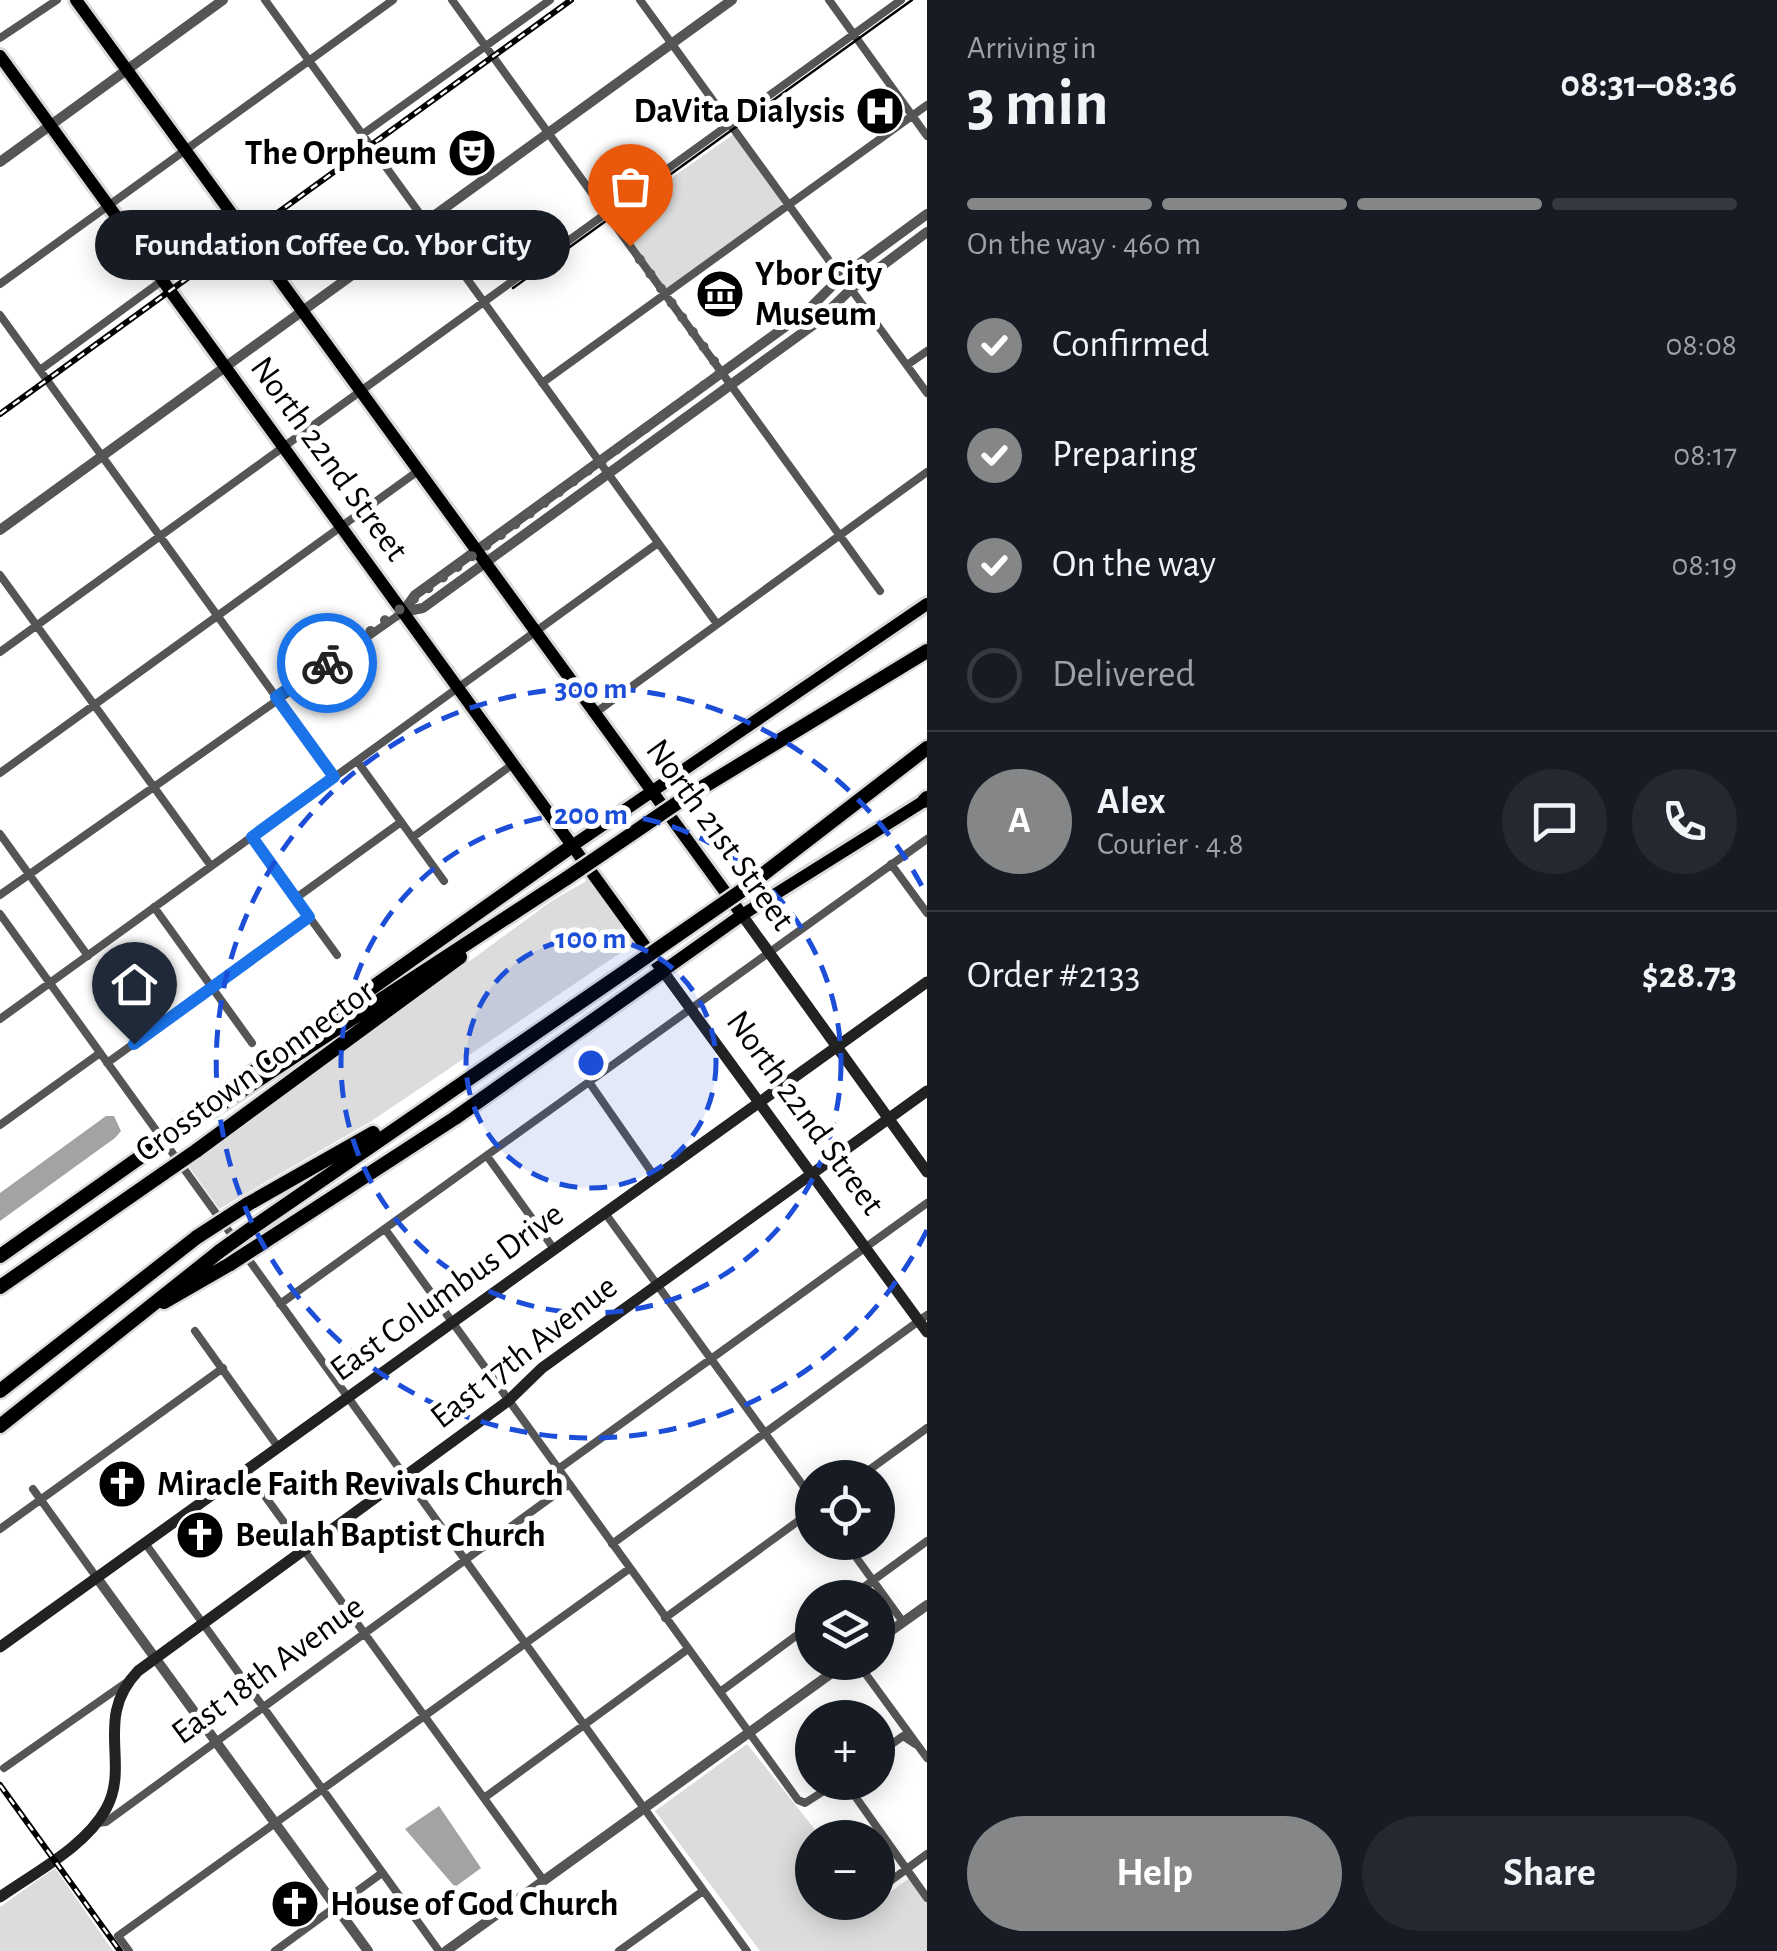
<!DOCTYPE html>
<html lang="en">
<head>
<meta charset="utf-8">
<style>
	body { margin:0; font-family:"Alegreya Sans",sans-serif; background:#242831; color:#f1f3f6; height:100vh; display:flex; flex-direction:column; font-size:38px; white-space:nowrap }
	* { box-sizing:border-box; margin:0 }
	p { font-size:32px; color:#9ea1a6 }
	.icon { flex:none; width:55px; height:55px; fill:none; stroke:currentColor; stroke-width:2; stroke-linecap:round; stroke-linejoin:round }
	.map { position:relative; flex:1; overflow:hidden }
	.sheet { display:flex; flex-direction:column; background:#171b24; width:850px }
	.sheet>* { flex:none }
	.tools { position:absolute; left:795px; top:1460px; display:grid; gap:20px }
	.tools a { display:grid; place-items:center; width:100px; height:100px; border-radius:50%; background:#171b24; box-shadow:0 5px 25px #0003; font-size:50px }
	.pin { position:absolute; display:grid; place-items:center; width:85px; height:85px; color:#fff; margin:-102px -42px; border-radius:50% 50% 50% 0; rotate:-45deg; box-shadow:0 0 10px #0007 }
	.pin .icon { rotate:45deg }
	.courier { position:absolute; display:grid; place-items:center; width:100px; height:100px; margin:-50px; border:8px solid #1a73e8; border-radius:50%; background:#fff; color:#222; box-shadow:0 2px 12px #0007 }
	.bubble { position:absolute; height:70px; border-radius:35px; background:#171b24; box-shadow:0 5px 25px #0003; font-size:32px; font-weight:600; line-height:70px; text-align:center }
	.head em { font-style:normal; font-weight:600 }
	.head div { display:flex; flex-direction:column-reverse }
	.head { display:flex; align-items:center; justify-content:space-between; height:170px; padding:0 40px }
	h1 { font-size:65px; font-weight:600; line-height:75px }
	.bar { display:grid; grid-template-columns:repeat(4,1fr); gap:15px 10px; align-content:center; height:120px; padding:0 40px }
	.bar i { height:12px; border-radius:8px; background:#363941 }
	.bar .selected { background:#858687 }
	.bar p { grid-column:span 4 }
	.line { display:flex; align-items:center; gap:25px; padding:0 40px; border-top:2px solid #363941 }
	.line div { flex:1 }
	.round { display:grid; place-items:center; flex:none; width:105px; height:105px; border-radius:52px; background:#242831 }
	ol { padding:0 40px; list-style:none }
	li { display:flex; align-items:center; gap:30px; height:110px }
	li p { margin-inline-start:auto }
	li .icon { padding:10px; border-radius:50%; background:#858687; color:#fff; stroke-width:4 }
	li:last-child { color:#9ea1a6 }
	li i { width:55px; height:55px; border:5px solid #363941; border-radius:50% }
	.primary-button { display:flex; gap:20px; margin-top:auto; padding:20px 40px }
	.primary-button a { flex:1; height:115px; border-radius:60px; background:#858687; color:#fff; font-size:40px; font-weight:600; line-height:115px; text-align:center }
	.primary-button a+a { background:#242831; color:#f1f3f6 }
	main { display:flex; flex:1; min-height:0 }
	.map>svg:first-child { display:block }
	.green { fill:#dcdcdc }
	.water { fill:#a3a3a3 }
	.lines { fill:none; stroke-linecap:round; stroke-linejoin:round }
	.primary-casing { stroke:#dbdbdb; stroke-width:18 }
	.motorway-casing { stroke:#dbdbdb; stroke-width:19 }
	.minor { stroke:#555; stroke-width:8 }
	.tertiary { stroke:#555; stroke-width:10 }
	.secondary { stroke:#222; stroke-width:11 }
	.primary { stroke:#000; stroke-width:12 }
	.motorway { stroke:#000; stroke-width:14 }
	.tram { stroke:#000; stroke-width:2.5 }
	.rail-casing { stroke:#000; stroke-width:6 }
	.rail { stroke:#fff; stroke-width:2.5; stroke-dasharray:8; stroke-linecap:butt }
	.motorway-bridge-casing { stroke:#dbdbdb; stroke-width:19; stroke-linecap:butt }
	.motorway-bridge { stroke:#000; stroke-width:14 }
	.done { stroke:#595959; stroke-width:10; stroke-dasharray:0 18 }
	.route { stroke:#1a73e8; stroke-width:12 }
	.ring { fill:none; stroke:#1d4ed8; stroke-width:5; stroke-dasharray:18 12 }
	.labels { text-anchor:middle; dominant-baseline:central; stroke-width:10; stroke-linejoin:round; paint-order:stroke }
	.poi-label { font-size:35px; font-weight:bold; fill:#000; stroke:#fff; text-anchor:start }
	.street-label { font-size:35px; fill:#000; stroke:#fff }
	.centre { fill:#1d4ed8; stroke:#fff; stroke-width:5 }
	.ring-label { font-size:30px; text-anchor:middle; font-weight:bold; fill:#1d4ed8; stroke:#fff; stroke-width:10; stroke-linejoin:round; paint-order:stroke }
</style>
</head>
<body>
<main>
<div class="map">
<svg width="927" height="1951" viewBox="0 0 927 1951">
	<rect width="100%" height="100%" fill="#fff"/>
	<!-- green -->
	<path class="green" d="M734,134L785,204L665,292L613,219Z
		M590,879L635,943L370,1122L219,1209L189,1167L553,900Z
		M747,1744L821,1837L812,1838V1902L874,1904L915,1874L927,1891V1951H760L655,1811Z
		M55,1868L113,1951H0V1907Z"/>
	<!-- water -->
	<path class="water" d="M106,1116H114L121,1131L115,1138L0,1221V1193Z
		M439,1806L481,1868L455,1887L405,1829Z"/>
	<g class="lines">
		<!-- primary casing -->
		<g class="primary-casing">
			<path id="primary" d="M76,0L742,915
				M0,56L663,971L742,915L924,801
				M572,846L927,604"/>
		</g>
		<!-- motorway casing -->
		<g class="motorway-casing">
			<path id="motorway" d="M680,801L927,651
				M924,801L927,798
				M744,889L927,748
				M209,1112L567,878
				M180,1124L572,846
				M196,1151L460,957
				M248,1204L373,1133
				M252,1228L633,966
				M264,1242L455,1118L663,971
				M0,1256L149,1151
				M0,1287L164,1173
				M164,1302L230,1264
				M0,1391L197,1237
				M0,1426L220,1251"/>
		</g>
		<!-- minor -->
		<path class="minor" d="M265,0L717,624
			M452,0L880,591
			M640,0L841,277
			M829,0L927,136
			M0,38L57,0
			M363,134L550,0
			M0,284L393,0
			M851,289L927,393
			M0,315L334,777
			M907,365L927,351
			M40,370L163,280
			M542,383L927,105
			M0,575L211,866
			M0,652L901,0
			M595,713L927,472
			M357,761L444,881
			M0,773L418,471
			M0,834L88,956
			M251,837L337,955
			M413,837L513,764
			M891,864L927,913
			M0,895L403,612
			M296,898L401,822
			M154,907L252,1043
			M0,914L236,1241
			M0,1019L658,543
			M107,1063L309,917
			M589,1082L655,1177
			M0,1125L100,1053
			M487,1156L554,1249
			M605,1213L812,1498
			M385,1229L798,1800L805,1803L838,1782
			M244,1253L747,1951
			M280,1304L927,839
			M195,1331L278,1447
			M246,1470L544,1881
			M557,1470L927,1203
			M858,1478L927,1428
			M33,1489L97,1578
			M0,1529L223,1368
			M845,1542L903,1622
			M145,1543L439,1951
			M612,1544L927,1315
			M849,1598L927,1541
			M665,1618L812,1511
			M857,1662L927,1758
			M720,1692L812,1624
			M878,1754L903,1736L915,1744
			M4,1768L127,1682
			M845,1782L927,1898
			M484,1798L688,1649
			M97,1823L106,1822L568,1485
			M878,1890L927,1854
			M129,1951L118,1936L629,1569
			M275,1951L382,1873
			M619,1951L703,1891"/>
		<!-- tertiary -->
		<path class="tertiary" d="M0,162L223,0
			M0,530L732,0
			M403,612L415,595L807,311L841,277L927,214
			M403,612L423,608L816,323L851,289L927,232
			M97,1578L368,1951
			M878,1640L927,1605
			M446,1951L847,1662"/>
		<!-- secondary -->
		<path class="secondary" d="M742,915L927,1172
			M663,971L927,1332
			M0,1647L927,982
			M0,1897C35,1872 85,1847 106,1809C131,1764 93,1718 138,1671L508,1401L542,1368L927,1091"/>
		<!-- primary -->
		<use href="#primary" class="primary"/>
		<!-- motorway -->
		<use href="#motorway" class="motorway"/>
		<!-- tram -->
		<path class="tram" d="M513,288L912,0"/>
		<!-- rail casing -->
		<g class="rail-casing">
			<path id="rail" d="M0,414L571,0
				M0,1785L120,1951"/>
		</g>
		<!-- rail -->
		<use href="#rail" class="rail"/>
		<!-- motorway-bridge casing -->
		<g class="motorway-bridge-casing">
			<path id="motorway-bridge" d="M567,878L680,801
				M633,966L744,889
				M149,1151L183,1129
				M164,1173L196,1151
				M197,1237L248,1204
				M220,1251L252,1228
				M230,1264L264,1242"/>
		</g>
		<!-- motorway-bridge -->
		<use href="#motorway-bridge" class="motorway-bridge"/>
	</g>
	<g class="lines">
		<!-- done -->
		<path class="done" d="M327,663L722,372L630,246"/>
		<!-- route -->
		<path class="route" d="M134,1044L309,917L252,837L334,777L276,697L327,663"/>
	</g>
	<!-- distance rings -->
	<circle cx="591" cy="1063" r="125" fill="#1d4ed8" fill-opacity=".12"/>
	<g class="ring">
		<circle cx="591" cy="1063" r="125"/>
		<circle cx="591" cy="1063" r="250"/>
		<path d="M927 1230A375 375 0 1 1 927 896"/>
	</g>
	<!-- icons -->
	<defs>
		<g id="hospital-disc" transform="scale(2.5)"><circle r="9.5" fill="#000" stroke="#fff"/><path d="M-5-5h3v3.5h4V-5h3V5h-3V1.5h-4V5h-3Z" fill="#fff"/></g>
		<g id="theatre-disc" transform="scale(2.5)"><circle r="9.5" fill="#000" stroke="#fff"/><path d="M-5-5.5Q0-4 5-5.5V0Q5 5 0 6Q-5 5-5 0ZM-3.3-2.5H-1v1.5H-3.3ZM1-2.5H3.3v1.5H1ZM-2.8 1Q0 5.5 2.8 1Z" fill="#fff"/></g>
		<g id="museum-disc" transform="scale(2.5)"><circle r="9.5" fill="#000" stroke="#fff"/><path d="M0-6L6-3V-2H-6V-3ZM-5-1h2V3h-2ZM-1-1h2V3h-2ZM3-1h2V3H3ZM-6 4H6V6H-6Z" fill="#fff"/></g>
		<g id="church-disc" transform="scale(2.5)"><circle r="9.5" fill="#000" stroke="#fff"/><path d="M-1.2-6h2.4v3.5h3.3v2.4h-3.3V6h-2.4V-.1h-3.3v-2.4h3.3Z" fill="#fff"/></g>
	</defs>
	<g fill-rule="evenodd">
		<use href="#hospital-disc" x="880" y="111"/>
		<use href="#theatre-disc" x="472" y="153"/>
		<use href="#museum-disc" x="720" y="294"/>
		<use href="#church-disc" x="122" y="1484"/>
		<use href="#church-disc" x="200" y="1535"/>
		<use href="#church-disc" x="295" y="1904"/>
	</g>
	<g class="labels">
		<!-- poi labels -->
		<g class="poi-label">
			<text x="845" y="111" text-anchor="end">DaVita Dialysis</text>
			<text x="437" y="153" text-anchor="end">The Orpheum</text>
			<text x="755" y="274">Ybor City<tspan x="755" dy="40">Museum</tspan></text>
			<text x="157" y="1484">Miracle Faith Revivals Church</text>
			<text x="235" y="1535">Beulah Baptist Church</text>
			<text x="330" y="1904">House of God Church</text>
		</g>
		<!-- street labels -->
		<g class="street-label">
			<text transform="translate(329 459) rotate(54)">North 22nd Street</text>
			<text transform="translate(720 835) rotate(54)">North 21st Street</text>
			<text transform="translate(255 1071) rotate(-36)">Crosstown Connector</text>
			<text transform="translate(805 1113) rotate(54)">North 22nd Street</text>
			<text transform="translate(447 1292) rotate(-36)">East Columbus Drive</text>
			<text transform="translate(524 1352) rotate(-38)">East 17th Avenue</text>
			<text transform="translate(268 1670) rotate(-36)">East 18th Avenue</text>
		</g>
	</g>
	<circle cx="591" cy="1063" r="15" class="centre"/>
	<g class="ring-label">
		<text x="591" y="698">300 m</text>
		<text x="591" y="824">200 m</text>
		<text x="591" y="948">100 m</text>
	</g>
</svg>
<div class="tools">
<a><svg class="icon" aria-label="locate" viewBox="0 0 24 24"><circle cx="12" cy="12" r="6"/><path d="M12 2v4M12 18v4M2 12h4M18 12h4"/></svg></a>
<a><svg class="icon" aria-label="layers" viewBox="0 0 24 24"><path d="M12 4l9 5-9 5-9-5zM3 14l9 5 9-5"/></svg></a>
<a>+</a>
<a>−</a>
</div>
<div class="pin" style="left:630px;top:246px;background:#ea580c"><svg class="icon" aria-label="bag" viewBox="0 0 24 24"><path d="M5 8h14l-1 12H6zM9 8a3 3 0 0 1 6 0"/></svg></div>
<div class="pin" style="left:134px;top:1044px;background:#1f2937"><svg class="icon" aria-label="home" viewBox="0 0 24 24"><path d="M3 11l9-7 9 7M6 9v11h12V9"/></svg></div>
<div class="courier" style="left:327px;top:663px"><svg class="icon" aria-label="bike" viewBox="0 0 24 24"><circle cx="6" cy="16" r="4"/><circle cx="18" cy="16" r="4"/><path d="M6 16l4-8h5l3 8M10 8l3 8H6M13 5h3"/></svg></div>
<div class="bubble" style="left:95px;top:210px;width:475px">Foundation Coffee Co. Ybor City</div>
</div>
<section class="sheet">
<div class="head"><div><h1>3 min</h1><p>Arriving in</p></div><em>08:31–08:36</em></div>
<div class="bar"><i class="selected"></i><i class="selected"></i><i class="selected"></i><i></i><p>On the way · 460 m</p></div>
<ol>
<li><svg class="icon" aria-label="check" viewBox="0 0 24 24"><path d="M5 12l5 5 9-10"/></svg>Confirmed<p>08:08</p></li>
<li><svg class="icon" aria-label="check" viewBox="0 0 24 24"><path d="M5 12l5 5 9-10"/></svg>Preparing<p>08:17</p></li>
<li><svg class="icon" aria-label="check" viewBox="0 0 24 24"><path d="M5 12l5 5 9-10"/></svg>On the way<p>08:19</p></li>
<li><i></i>Delivered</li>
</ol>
<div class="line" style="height:180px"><b class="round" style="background:#858687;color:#fff">A</b><div><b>Alex</b><p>Courier · 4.8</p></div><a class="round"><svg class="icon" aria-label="chat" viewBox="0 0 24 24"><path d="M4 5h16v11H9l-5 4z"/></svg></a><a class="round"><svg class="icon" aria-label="phone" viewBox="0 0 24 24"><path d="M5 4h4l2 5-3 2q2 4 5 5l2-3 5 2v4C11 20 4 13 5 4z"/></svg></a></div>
<div class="line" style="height:130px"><div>Order #2133</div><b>$28.73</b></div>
<div class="primary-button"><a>Help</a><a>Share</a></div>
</section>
</main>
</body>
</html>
